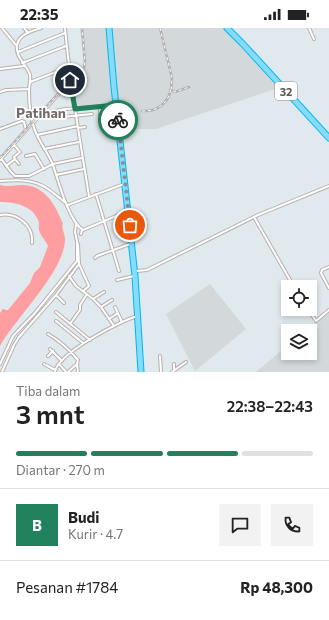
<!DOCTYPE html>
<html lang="id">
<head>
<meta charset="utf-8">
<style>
	body { margin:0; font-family:Commissioner,sans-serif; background:#f2f2f2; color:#222; height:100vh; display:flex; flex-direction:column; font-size:15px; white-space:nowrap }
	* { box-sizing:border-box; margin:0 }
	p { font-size:13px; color:#767676 }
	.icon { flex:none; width:22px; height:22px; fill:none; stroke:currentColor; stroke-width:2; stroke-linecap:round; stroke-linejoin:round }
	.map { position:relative; height:344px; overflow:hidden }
	.details { display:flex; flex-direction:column; background:#fff; flex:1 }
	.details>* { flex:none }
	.tools { position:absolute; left:281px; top:252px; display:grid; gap:8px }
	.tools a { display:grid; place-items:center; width:36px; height:36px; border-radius:0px; background:#fff; box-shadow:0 2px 6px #0003; font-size:20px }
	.pin { position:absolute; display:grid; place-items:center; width:34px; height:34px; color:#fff; margin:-17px; border:2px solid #fff; border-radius:50%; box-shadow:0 1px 4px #0007 }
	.courier { position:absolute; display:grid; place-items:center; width:40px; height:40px; margin:-20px; border:3px solid #20815c; border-radius:50%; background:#fff; color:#222; box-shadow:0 1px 5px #0007 }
	.overview em { font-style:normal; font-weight:600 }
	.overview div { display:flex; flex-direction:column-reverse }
	.overview { display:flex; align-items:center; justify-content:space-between; height:68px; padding:0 16px }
	h1 { font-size:26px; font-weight:600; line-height:30px }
	.bar { display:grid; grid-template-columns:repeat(4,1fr); gap:6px 4px; align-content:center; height:48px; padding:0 16px }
	.bar i { height:5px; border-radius:3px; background:#e0e0e0 }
	.bar .current { background:#20815c }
	.bar p { grid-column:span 4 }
	.line { display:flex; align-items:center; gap:10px; padding:0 16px; border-top:1px solid #e0e0e0 }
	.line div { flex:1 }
	.round { display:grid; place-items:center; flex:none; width:42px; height:42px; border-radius:0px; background:#f2f2f2 }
	.status { display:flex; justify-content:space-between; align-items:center; height:28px; padding:0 20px; background:#fff; direction:ltr }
	.status svg { height:11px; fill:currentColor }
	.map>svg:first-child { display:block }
	.industrial { fill:#d3d9db }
	.water { fill:#ff9ea0 }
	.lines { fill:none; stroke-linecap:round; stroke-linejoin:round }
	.street-casing { stroke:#b7b0ae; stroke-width:4 }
	.highway-casing { stroke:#00b7ed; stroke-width:7 }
	.street { stroke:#fff; stroke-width:2 }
	.highway { stroke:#85dcff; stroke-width:5 }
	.rail-casing { stroke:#b2b0b0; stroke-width:2.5 }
	.rail { stroke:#fff; stroke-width:1; stroke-dasharray:3; stroke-linecap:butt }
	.done { stroke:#8e8c8d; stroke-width:4; stroke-dasharray:0 7.2 }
	.route { stroke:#20815c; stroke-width:5 }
	.labels { text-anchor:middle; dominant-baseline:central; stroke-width:3.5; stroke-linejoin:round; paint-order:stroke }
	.shield { fill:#fff; stroke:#918c8b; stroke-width:1 }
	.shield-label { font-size:11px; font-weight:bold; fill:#625a59 }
	.quarter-label { font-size:14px; font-weight:bold; fill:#746a6a; stroke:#fff }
</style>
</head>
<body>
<div class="status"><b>22:35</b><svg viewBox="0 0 49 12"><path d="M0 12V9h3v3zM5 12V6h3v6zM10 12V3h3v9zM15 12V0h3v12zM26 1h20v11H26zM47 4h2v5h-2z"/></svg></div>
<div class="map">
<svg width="329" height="344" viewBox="0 0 329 344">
	<rect width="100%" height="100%" fill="#e0e9ed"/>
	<!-- industrial -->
	<path class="industrial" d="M80,0H224L278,60L156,101H122L120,75L76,78L72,52L84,38Z
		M210,256L246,301L195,343L166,286Z
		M329,283V344H256L288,317V325H310V303H305Z"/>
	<!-- water -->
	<path class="water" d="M0,157C7,159 15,157 22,157C45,157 56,178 63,196L62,198C63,202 64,206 65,210C66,242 16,289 0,318V285L3,281L6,282H8L30,255L34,245L40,239L48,218C46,213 40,207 39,202C38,198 40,195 38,192C32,177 14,174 0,174Z"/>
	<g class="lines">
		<!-- street casing -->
		<g class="street-casing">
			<path id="street" d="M2,0L16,17
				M24,0L28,5
				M41,0C32,3 19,6 17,17C15,29 27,37 30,47C31,52 29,58 29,62C29,73 30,86 33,96C36,111 47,122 53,137C58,152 69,194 83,202L128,183
				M65,0C70,57 80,112 89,168
				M309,0L314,11
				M18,24L65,5
				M22,35L66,18
				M0,41L24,38
				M30,54L69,39
				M0,64L6,62L29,61
				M100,78V87
				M62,89L92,86
				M34,94L70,53
				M78,100L85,99
				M0,101L22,93L24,94L26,102
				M37,107L78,98
				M14,117L20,124L14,129L15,131
				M44,121L79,114
				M26,128L35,126L44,141
				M0,129L11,144L15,148H29L53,136L82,130
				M0,132L33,94L43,85L66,81L115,77
				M6,138L15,131L19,136
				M56,147L84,141
				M0,153C13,152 28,151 41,157C50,161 58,169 66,175
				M96,166L119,243
				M68,177L124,156
				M0,187C16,184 34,197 32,215
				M254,189L294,259
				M122,198H128
				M81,206L82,202
				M95,230L97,228L130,216
				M79,236L89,258L83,263
				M329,239L322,242L321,245L329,260
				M137,243L147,242L258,187L329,158
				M69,248L76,258L93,271L101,279L114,298
				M117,252L134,248
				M93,271L104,264
				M64,275L56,267L79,236L78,216
				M101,279L112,272
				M115,279L122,294
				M308,281L316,293L329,282
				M56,284L90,312
				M109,291L118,285
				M56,293L83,315
				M70,296L80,282V277L87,266
				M48,306C60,313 69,321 78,332L77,336
				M50,321L62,333
				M48,328L53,323
				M160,328L161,344
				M0,336L13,308L35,285L77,233V213L75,204L76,197
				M44,336L55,342
				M59,336L66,344
				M174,336V342
				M2,344L14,317L19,309L56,267
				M55,344C57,326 121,292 138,288
				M68,344L77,336L78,344
				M172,344L186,334"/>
		</g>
		<!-- highway casing -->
		<g class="highway-casing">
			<path id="highway" d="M109,0L114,59L135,248L141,344
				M227,0L243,16L329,110"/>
		</g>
		<!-- street -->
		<use href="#street" class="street"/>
		<!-- highway -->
		<use href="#highway" class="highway"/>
		<!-- rail casing -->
		<g class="rail-casing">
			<path id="rail" d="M160,0L172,50L171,62L175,64L189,59
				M142,83C157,84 169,75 171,60
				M0,130L74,48L84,40L85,34L82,0"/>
		</g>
		<!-- rail -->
		<use href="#rail" class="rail"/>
	</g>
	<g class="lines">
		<!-- done -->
		<path class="done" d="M118,92L130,197"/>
		<!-- route -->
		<path class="route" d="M70,52L75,81L116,77L118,92"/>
	</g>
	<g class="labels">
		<!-- shield labels -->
		<rect class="shield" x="275" y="54" width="22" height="18" rx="3"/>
		<g class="shield-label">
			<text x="286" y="63">32</text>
		</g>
		<!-- quarter labels -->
		<g class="quarter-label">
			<text x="41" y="84">Patihan</text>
		</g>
	</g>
</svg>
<div class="tools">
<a><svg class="icon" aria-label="locate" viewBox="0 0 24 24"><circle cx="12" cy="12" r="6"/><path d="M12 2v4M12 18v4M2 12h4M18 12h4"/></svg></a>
<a><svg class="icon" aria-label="layers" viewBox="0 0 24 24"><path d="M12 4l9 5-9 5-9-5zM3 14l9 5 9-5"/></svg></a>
</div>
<div class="pin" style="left:130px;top:197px;background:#ea580c"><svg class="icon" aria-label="bag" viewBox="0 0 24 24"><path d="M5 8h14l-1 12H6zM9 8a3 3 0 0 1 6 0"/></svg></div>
<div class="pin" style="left:70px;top:52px;background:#1f2937"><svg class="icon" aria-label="home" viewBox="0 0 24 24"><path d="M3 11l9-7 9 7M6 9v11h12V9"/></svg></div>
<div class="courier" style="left:118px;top:92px"><svg class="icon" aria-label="bike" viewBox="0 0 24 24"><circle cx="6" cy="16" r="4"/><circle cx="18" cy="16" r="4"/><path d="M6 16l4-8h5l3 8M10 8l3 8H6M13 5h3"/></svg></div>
</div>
<section class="details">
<div class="overview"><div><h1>3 mnt</h1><p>Tiba dalam</p></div><em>22:38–22:43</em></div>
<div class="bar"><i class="current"></i><i class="current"></i><i class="current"></i><i></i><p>Diantar · 270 m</p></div>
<div class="line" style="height:72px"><b class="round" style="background:#20815c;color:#fff">B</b><div><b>Budi</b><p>Kurir · 4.7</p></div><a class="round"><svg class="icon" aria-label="chat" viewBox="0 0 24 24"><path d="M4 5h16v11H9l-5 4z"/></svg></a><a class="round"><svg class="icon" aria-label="phone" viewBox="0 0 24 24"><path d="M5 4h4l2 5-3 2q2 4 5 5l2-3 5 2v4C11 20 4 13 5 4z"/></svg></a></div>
<div class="line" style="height:52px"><div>Pesanan #1784</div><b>Rp 48,300</b></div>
</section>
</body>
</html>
